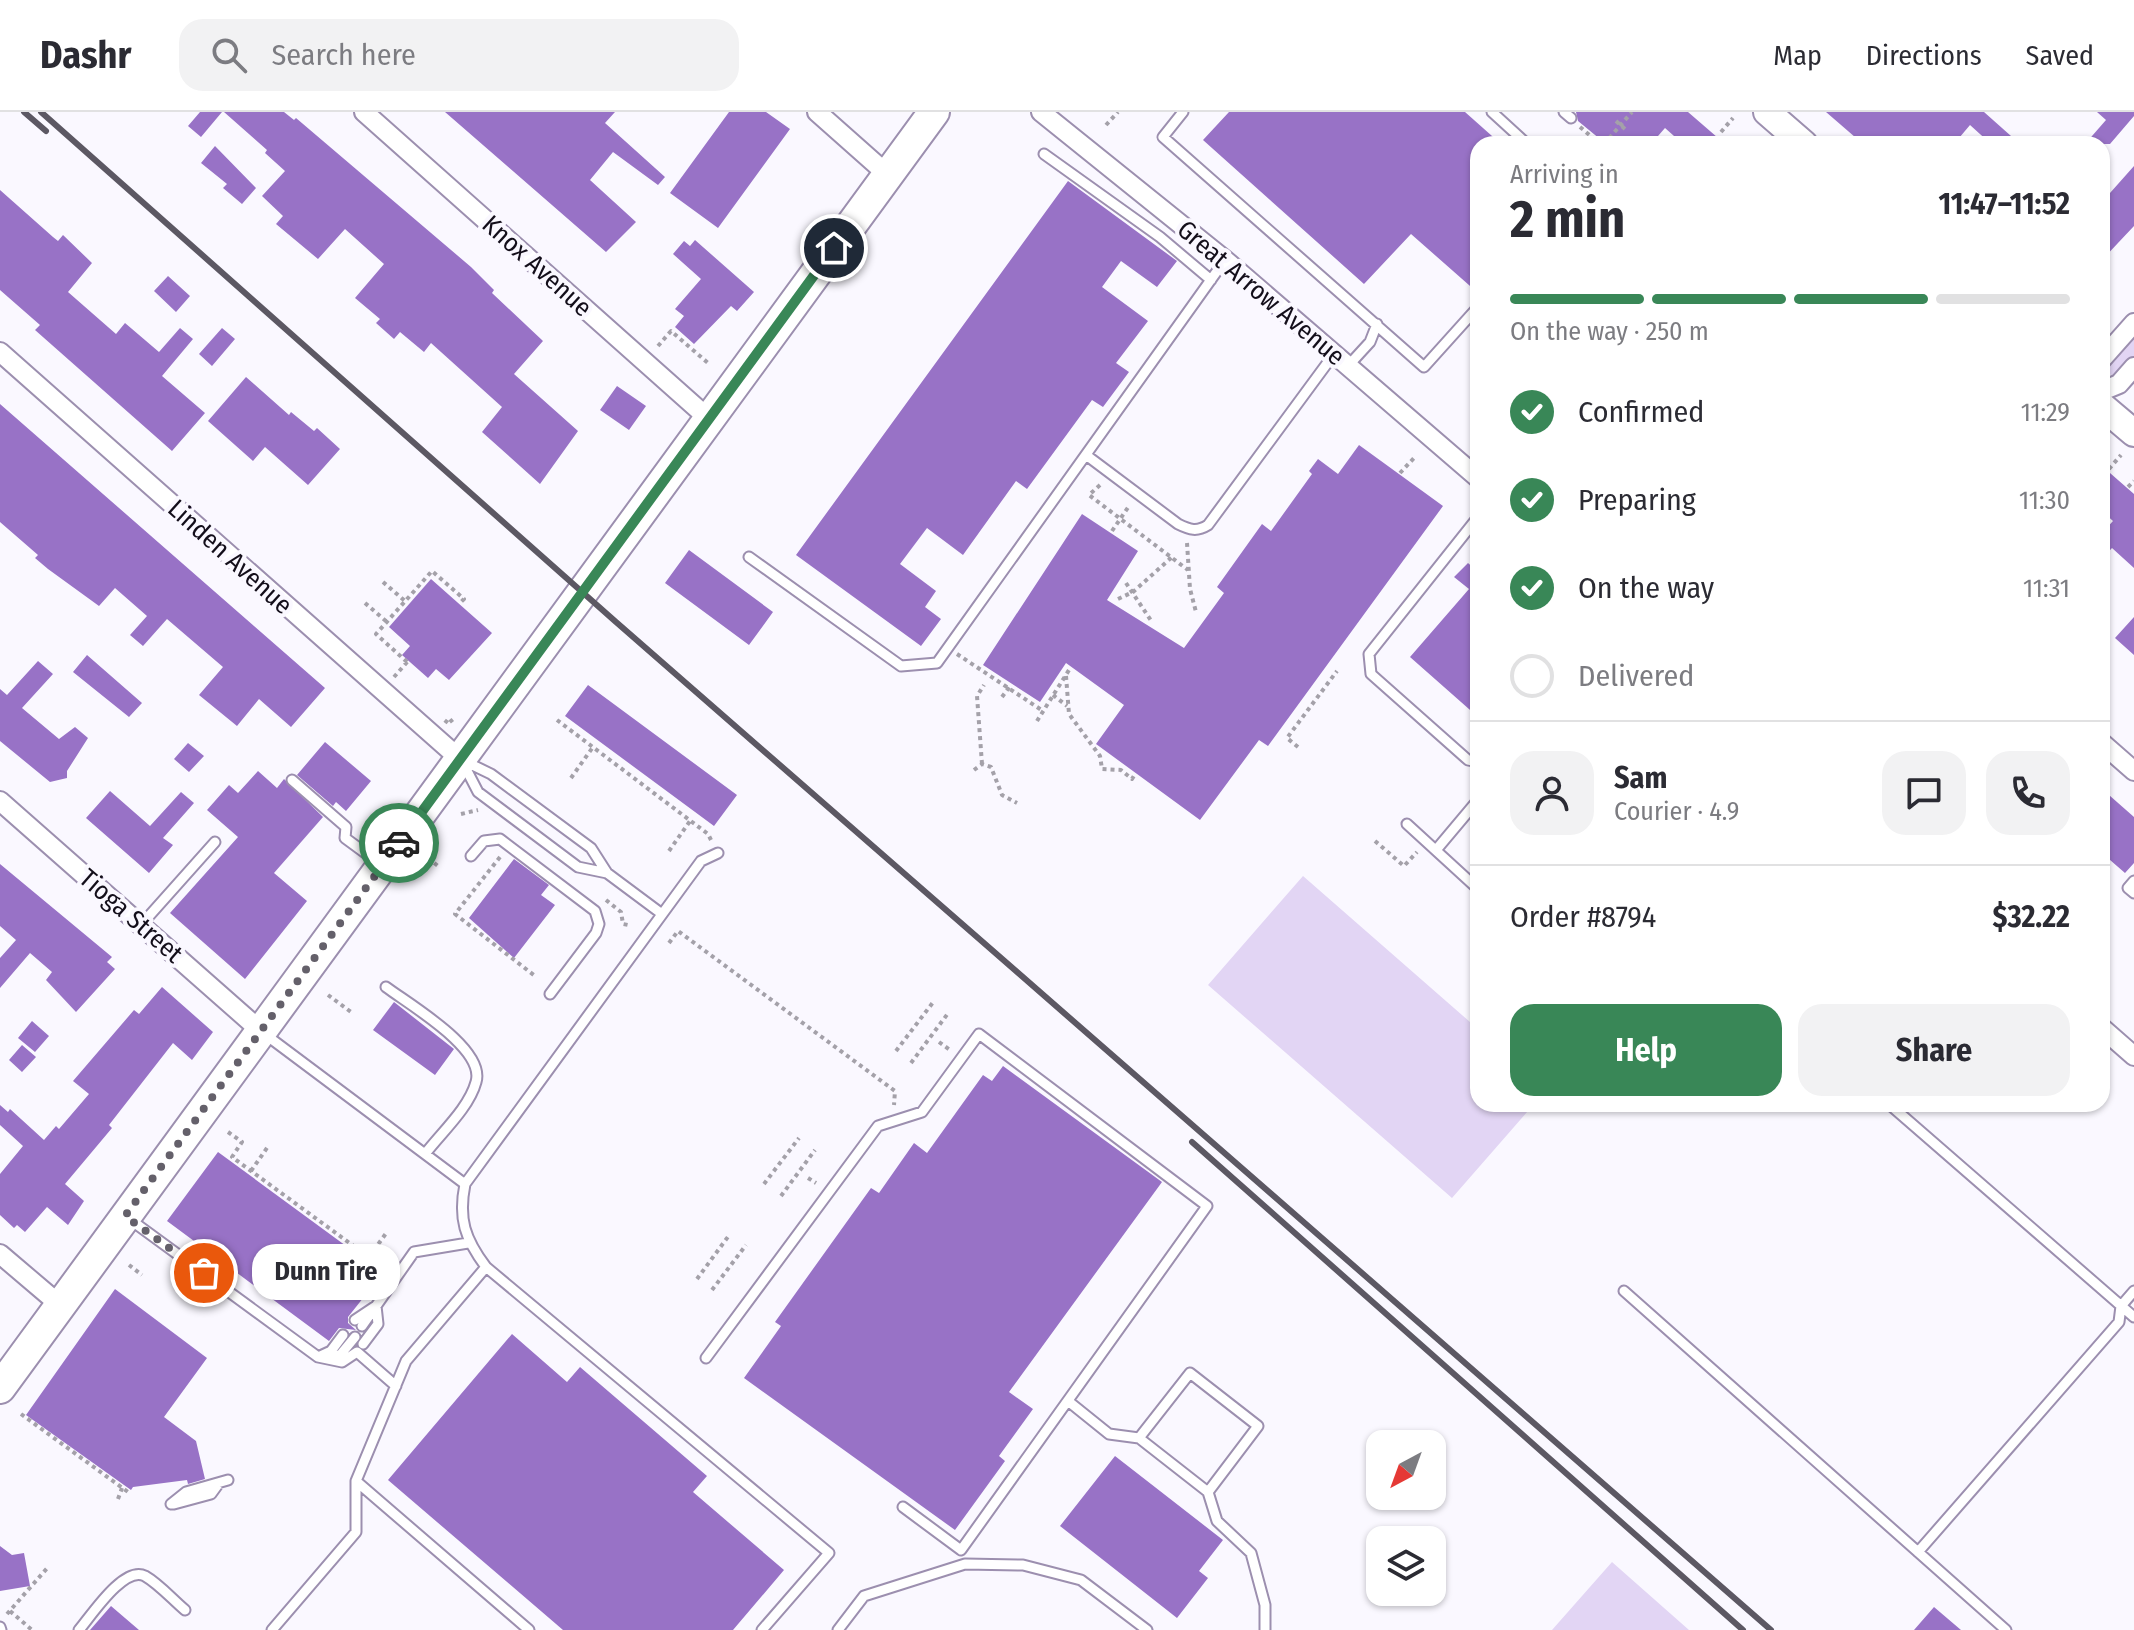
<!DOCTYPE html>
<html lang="en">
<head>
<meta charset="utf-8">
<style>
	body { margin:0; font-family:"Fira Sans Condensed",sans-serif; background:#f2f2f3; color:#2b2b33; height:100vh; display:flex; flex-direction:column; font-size:30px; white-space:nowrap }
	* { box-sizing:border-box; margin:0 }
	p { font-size:26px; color:#7c7c81 }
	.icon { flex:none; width:44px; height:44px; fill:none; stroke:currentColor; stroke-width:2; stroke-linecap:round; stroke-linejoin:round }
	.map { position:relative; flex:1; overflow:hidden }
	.drawer { position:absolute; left:1470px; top:24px; width:640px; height:976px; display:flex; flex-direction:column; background:#fff; border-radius:24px; box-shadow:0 2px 6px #0004 }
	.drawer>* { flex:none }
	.needle { width:52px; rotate:221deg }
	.controls { position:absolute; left:1366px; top:1318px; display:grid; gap:16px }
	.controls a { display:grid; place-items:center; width:80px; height:80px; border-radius:16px; background:#fff; box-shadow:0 2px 6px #0004; font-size:40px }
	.pin { position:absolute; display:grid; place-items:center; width:68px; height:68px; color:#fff; margin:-34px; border:4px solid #fff; border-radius:50%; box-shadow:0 2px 8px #0007 }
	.courier { position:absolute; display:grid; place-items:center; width:80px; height:80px; margin:-40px; border:6px solid #398757; border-radius:50%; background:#fff; color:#222; box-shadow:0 2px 10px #0007 }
	.bubble { position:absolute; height:56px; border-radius:24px; background:#fff; box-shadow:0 2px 6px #0004; font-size:26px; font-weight:700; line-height:56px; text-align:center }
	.overview em { font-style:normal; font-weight:700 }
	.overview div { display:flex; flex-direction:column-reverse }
	.overview { display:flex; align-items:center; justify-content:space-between; height:136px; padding:0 40px }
	h1 { font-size:52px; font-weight:700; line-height:60px }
	.bar { display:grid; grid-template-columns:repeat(4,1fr); gap:12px 8px; align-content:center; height:96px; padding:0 40px }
	.bar i { height:10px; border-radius:6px; background:#e1e1e2 }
	.bar .active { background:#398757 }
	.bar p { grid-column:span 4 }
	.line { display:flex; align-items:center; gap:20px; padding:0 40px; border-top:2px solid #e1e1e2 }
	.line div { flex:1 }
	.round { display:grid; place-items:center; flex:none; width:84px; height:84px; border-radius:24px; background:#f2f2f3 }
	ol { padding:0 40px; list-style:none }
	li { display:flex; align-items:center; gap:24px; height:88px }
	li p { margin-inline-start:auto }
	li .icon { padding:8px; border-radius:50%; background:#398757; color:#fff; stroke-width:4 }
	li:last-child { color:#7c7c81 }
	li i { width:44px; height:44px; border:4px solid #e1e1e2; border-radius:50% }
	.cta { display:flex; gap:16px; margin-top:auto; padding:16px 40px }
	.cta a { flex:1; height:92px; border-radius:24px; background:#398757; color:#fff; font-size:32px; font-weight:700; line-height:92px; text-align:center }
	.cta a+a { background:#f2f2f3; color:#2b2b33 }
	header { display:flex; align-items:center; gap:48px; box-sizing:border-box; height:112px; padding:0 40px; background:#fff; border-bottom:2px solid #e1e1e2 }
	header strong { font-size:38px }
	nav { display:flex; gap:44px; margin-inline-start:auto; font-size:28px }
	.search { width:560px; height:72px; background:#f2f2f3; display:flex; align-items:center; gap:20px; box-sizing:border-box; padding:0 28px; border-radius:24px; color:#7c7c81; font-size:30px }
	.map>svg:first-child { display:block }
	.green { fill:#e2d5f4 }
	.building { fill:#9872c6 }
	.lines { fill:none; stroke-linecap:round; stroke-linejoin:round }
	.lane-casing { stroke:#9c8faf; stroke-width:13 }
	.street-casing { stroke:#9c8faf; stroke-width:22 }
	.secondary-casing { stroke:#9c8faf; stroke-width:30 }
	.primary-casing { stroke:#9c8faf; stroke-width:34 }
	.path { stroke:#a4a1a9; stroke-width:4; stroke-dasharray:4 4; stroke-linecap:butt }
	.lane { stroke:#fff; stroke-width:9 }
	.street { stroke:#fff; stroke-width:18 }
	.secondary { stroke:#fff; stroke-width:26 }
	.primary { stroke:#fff; stroke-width:30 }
	.rail { stroke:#5c5863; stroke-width:6 }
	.done { stroke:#64606a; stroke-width:8; stroke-dasharray:0 14.4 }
	.route { stroke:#398757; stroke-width:10 }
	.labels { text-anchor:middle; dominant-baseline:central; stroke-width:8; stroke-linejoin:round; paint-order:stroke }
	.street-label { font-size:26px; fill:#130e1a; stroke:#faf8ff }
</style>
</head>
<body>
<header>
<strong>Dashr</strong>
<div class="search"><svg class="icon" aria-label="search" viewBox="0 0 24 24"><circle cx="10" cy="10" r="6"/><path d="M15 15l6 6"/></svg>Search here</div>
<nav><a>Map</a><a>Directions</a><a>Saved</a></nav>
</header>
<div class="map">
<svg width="2134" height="1518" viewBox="0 0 2134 1518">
	<rect width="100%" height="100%" fill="#faf8ff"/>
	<!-- green -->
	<path class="green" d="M2134,219V248L2115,265L2105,260L2106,251Z
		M1303,764L1478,917V992H1534L1452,1086L1208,873Z
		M1612,1450L1689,1518H1552Z"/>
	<!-- building -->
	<path class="building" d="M200,0H222L201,25L188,14Z
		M224,0H284L294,8L296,6L471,155L494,178L492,181L543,229L514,262L578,319L540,372L482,320L502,295L431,231L424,240L400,220L394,227L376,211L380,207L355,186L384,152L345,117L318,147L276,112L283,104L262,84L285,59L265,41L267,38Z
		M445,0H615L605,11L665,65L658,73L613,40L590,68L636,110L606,140Z
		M729,0H766L790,17L718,116L670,81Z
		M1229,0H1465L1501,32H1478V181L1411,122L1364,172L1203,28Z
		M1576,0H1688L1725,32H1683L1665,16L1651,32H1606L1578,9Z
		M1826,0H1984L2020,32H1991L1970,13L1954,32H1863Z
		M2097,0H2134V4L2110,32H2085L2106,8Z
		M215,34L256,76L242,92L223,76L227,72L201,51Z
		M2134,54V114L2102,148V90Z
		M1068,69L1177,149L1157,175L1121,149L1102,175L1148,209L1116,251L1129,260L1103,295L1092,288L1027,377L1016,369L963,443L927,416L900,452L936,479L925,495L941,507L921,534L796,443Z
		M0,78L53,125L58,129L63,123L92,151L68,180L116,222L125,211L159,240L180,216L193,227L162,264L205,301L172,339L35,218L40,213L0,178Z
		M695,128L754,180L737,199L731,194L694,232L675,215L684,204L675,197L701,167L673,142L684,129L690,134Z
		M168,164L190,184L176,200L154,179Z
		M222,216L235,227L212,254L199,242Z
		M246,265L289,303L291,300L314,319L317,316L340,337L308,373L265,335L253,349L208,309Z
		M617,274L646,294L629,318L600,298Z
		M0,292L325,576L291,615L259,587L237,614L199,583L223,555L167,507L143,534L130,523L147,504L115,476L99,494L48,457L35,446L38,443L0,410Z
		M1359,333L1443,394L1268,634L1259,628L1200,708L1096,632L1124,593L1066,551L1040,590L983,553L1082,402L1138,439L1107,488L1184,536L1224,481L1217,475L1262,412L1271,419L1312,362L1309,359L1318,347L1338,362Z
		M2102,354L2134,382V456L2112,436L2102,447V421L2113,409L2102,399Z
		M689,438L773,500L749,533L665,471Z
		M1468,451L1478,460V605L1410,545L1469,477L1454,465Z
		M431,467L492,521L449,568L436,557L428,566L402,543L410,534L389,515Z
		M2134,505V543L2115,526Z
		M87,543L142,591L129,605L73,560Z
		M38,549L53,562L22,596L59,627L75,615L88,626L67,659V666L50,670L0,629V577L7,583Z
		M588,573L737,683L714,714L565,604Z
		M325,630L371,669L346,699L336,690L333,694L297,663Z
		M188,631L204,644L189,660L174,647Z
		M258,659L277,676L284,667L323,705L274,761L307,789L245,867L170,801L238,725L207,698L229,673L238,681Z
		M110,679L150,714L181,680L194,691L163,726L173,733L149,761L86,706Z
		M2109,683L2134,705V751L2125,761L2102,741V691Z
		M514,747L549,773L541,783L555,793L514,846L469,806Z
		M0,752L112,845L107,850L115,857L76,900L46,868L52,860L30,841L0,876V846L16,828L0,814Z
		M162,875L213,920L192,948L173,931L109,1013L112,1016L65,1072L84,1089L68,1113L47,1095L25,1120L17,1113L14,1116L0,1103V1062L23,1034L0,1013V993L8,1000L10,997L44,1028L56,1014L59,1017L89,982L73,969L134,898L139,902Z
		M394,890L454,937L435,963L373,918Z
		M32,909L49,924L35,940L18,926Z
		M22,933L36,945L22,960L9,948Z
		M1003,954L1162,1070L1009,1280L1033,1297L999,1344L1005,1349L955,1418L744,1266L781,1214L775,1210L871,1076L879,1081L914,1031L927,1041L983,963L992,969Z
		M218,1040L383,1161L348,1205V1211L356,1218L339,1216L329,1229L167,1109Z
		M115,1177L207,1246L164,1305L196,1329L205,1367L188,1372L187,1368L133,1375L131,1378L26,1303Z
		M512,1222L567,1270L580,1255L707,1364L693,1380L784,1458L733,1518H563L388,1368Z
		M1115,1344L1223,1428L1199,1459L1208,1466L1177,1506L1060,1414Z
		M0,1434L12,1443L24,1441L30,1474L0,1479Z
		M111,1494L139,1518H90Z
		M1934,1495L1961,1518H1914Z"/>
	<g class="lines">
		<!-- lane casing -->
		<g class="lane-casing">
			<path id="lane" d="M1183,0L1163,25L1424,255L1478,195
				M1492,0L1527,32
				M1564,0L1571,6
				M1044,42L1160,125L1211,168
				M1348,254L1370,230L1377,212
				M1086,343L1178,412C1190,418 1197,420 1208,413L1334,242
				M1478,405L1369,542L1371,562L1468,648L1478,650
				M749,445L901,554L937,551L1225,148
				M464,649L491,662L591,736L607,761L662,802
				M464,653L478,680L578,755L607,761
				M292,668L346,715L345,726L379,751
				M1407,712L1478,777
				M1436,738L1478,688
				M471,744L484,729L500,727L595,799L599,812L596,821L550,882
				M2134,769L2128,776L2134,781
				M141,813L215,730
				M386,875C410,893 486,937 476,970C469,996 441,1021 425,1042
				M266,923L465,1072
				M1889,992L2134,1205
				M128,1106L318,1245L342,1250L357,1240L396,1274
				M486,1155C465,1127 458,1107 465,1072L701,749L718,741
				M1624,1179L2006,1518
				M355,1208L376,1194L378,1212L363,1232
				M362,1214L414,1140L468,1131
				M318,1245L331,1239L343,1223
				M706,1246L878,1014L922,1000L979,922L1207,1094L961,1438L903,1395
				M331,1247L341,1242L355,1225
				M1068,1289L1109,1322L1139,1326
				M356,1369L529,1518
				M1208,1380L1258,1314L1190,1261L1139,1326L1208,1380L1217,1409L1251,1441L1265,1493V1518
				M171,1392L186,1380L228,1368
				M174,1392L211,1382L219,1371
				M1918,1440L2119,1210L2121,1194L2134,1179
				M0,1515L1,1518
				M79,1518C91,1504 124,1453 145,1464C159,1472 172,1487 185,1498
				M272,1518L356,1420V1369L406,1249L486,1155L829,1441L762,1518
				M838,1518L864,1484L965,1452L1023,1453L1081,1468L1147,1518"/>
		</g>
		<!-- street casing -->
		<g class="street-casing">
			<path id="street" d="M364,0L709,307
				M817,0L888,63
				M1041,0L1225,148L1478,366
				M0,240L461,648
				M2102,247L2134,211
				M2102,279L2119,272L2134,255
				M2102,631L2134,659
				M0,689L262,920
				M2102,916L2134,944
				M0,1142L60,1193"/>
		</g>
		<!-- secondary casing -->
		<g class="secondary-casing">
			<path id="secondary" d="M1767,0L1804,32
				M2102,294L2134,321"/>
		</g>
		<!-- primary casing -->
		<g class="primary-casing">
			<path id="primary" d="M0,1276L934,0"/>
		</g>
		<!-- path -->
		<path class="path" d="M1616,9L1625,17
			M1106,13L1118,0
			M1580,15L1600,32
			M1721,20L1733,6
			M1604,32L1632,0
			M658,234L671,219L708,251
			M2109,357L2121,343
			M1400,361L1414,346
			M1100,373L1089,383L1188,458
			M2128,375L2134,369
			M1112,419L1129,394
			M1187,431L1190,477L1196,500
			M383,470L405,489
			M1126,471L1152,510
			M1118,487L1133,480L1172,445
			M365,491L387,510
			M957,542L1043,599
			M407,550L376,522L432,459L464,487L460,491
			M1066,564L1069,602L1100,644L1102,657L1121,658L1132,667L1135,662
			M394,565L408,549
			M1053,583L1067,594
			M1002,585L1011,573
			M557,608L708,722L711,728
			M1037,609L1069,558
			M445,611L449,606L453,611
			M1298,635L1287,626L1337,559
			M982,652L977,584L984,573
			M974,658L982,652L991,655L1002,683L1017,691
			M571,666L593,635
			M461,702L478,698
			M1375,729L1404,754L1417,740
			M669,739L690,709
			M500,745L455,802L535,864
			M428,746L438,754
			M606,788L621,800L623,812L628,813
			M669,831L678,819L895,979L894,993
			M328,883L351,900
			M939,930L950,938
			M896,939L934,889
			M911,951L949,900
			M228,1020L242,1030L232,1045L385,1157
			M251,1059L269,1033
			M808,1066L816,1071
			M764,1072L799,1026
			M781,1084L815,1038
			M369,1145L387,1120
			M129,1153L142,1163
			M697,1167L730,1122
			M712,1178L746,1133
			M21,1302L128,1380
			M118,1387L122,1376
			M10,1499L32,1518
			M7,1502L49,1454"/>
		<!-- lane -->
		<use href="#lane" class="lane"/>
		<!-- street -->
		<use href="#street" class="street"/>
		<!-- secondary -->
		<use href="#secondary" class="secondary"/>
		<!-- primary -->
		<use href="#primary" class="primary"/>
		<!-- rail -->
		<path class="rail" d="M24,0L46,19
			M41,0L616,510L1771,1518
			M1192,1030L1743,1518"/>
	</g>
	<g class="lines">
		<!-- done -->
		<path class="done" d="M204,1161L125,1104L399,731"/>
		<!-- route -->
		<path class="route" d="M399,731L834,136"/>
	</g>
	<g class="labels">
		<!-- street labels -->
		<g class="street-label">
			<text transform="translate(537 154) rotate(42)">Knox Avenue</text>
			<text transform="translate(1261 181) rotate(40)">Great Arrow Avenue</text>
			<text transform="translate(230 445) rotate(42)">Linden Avenue</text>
			<text transform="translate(131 804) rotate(41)">Tioga Street</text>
		</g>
	</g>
</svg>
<div class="controls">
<a><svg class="needle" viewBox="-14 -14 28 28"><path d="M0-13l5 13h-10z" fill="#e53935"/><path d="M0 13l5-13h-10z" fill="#7c7c81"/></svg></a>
<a><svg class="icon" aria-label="layers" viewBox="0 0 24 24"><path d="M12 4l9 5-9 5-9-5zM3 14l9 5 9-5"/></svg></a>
</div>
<div class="pin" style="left:204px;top:1161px;background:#ea580c"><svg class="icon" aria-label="bag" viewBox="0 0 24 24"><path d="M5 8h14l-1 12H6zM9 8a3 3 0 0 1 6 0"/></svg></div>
<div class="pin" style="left:834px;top:136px;background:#1f2937"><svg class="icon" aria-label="home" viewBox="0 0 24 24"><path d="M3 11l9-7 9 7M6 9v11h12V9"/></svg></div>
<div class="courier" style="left:399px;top:731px"><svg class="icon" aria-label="car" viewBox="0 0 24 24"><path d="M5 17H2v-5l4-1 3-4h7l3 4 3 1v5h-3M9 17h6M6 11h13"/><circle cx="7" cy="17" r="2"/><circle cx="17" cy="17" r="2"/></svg></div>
<div class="bubble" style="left:252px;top:1132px;width:148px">Dunn Tire</div>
<section class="drawer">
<div class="overview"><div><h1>2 min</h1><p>Arriving in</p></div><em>11:47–11:52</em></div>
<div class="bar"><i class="active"></i><i class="active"></i><i class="active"></i><i></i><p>On the way · 250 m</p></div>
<ol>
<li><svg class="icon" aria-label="check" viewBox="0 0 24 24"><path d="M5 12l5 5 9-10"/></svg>Confirmed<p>11:29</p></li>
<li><svg class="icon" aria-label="check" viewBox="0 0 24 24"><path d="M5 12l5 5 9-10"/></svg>Preparing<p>11:30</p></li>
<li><svg class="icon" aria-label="check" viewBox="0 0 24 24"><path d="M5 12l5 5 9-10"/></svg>On the way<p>11:31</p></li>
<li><i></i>Delivered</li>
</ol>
<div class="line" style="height:144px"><a class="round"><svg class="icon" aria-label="person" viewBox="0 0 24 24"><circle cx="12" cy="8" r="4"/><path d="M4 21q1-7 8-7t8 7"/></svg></a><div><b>Sam</b><p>Courier · 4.9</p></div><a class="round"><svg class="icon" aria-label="chat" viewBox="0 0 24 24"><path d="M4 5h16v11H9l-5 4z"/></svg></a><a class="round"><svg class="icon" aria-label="phone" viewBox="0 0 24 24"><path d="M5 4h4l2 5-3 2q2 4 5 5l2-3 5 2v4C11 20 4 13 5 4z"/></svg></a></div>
<div class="line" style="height:104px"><div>Order #8794</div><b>$32.22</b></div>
<div class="cta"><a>Help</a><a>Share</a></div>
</section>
</div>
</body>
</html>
